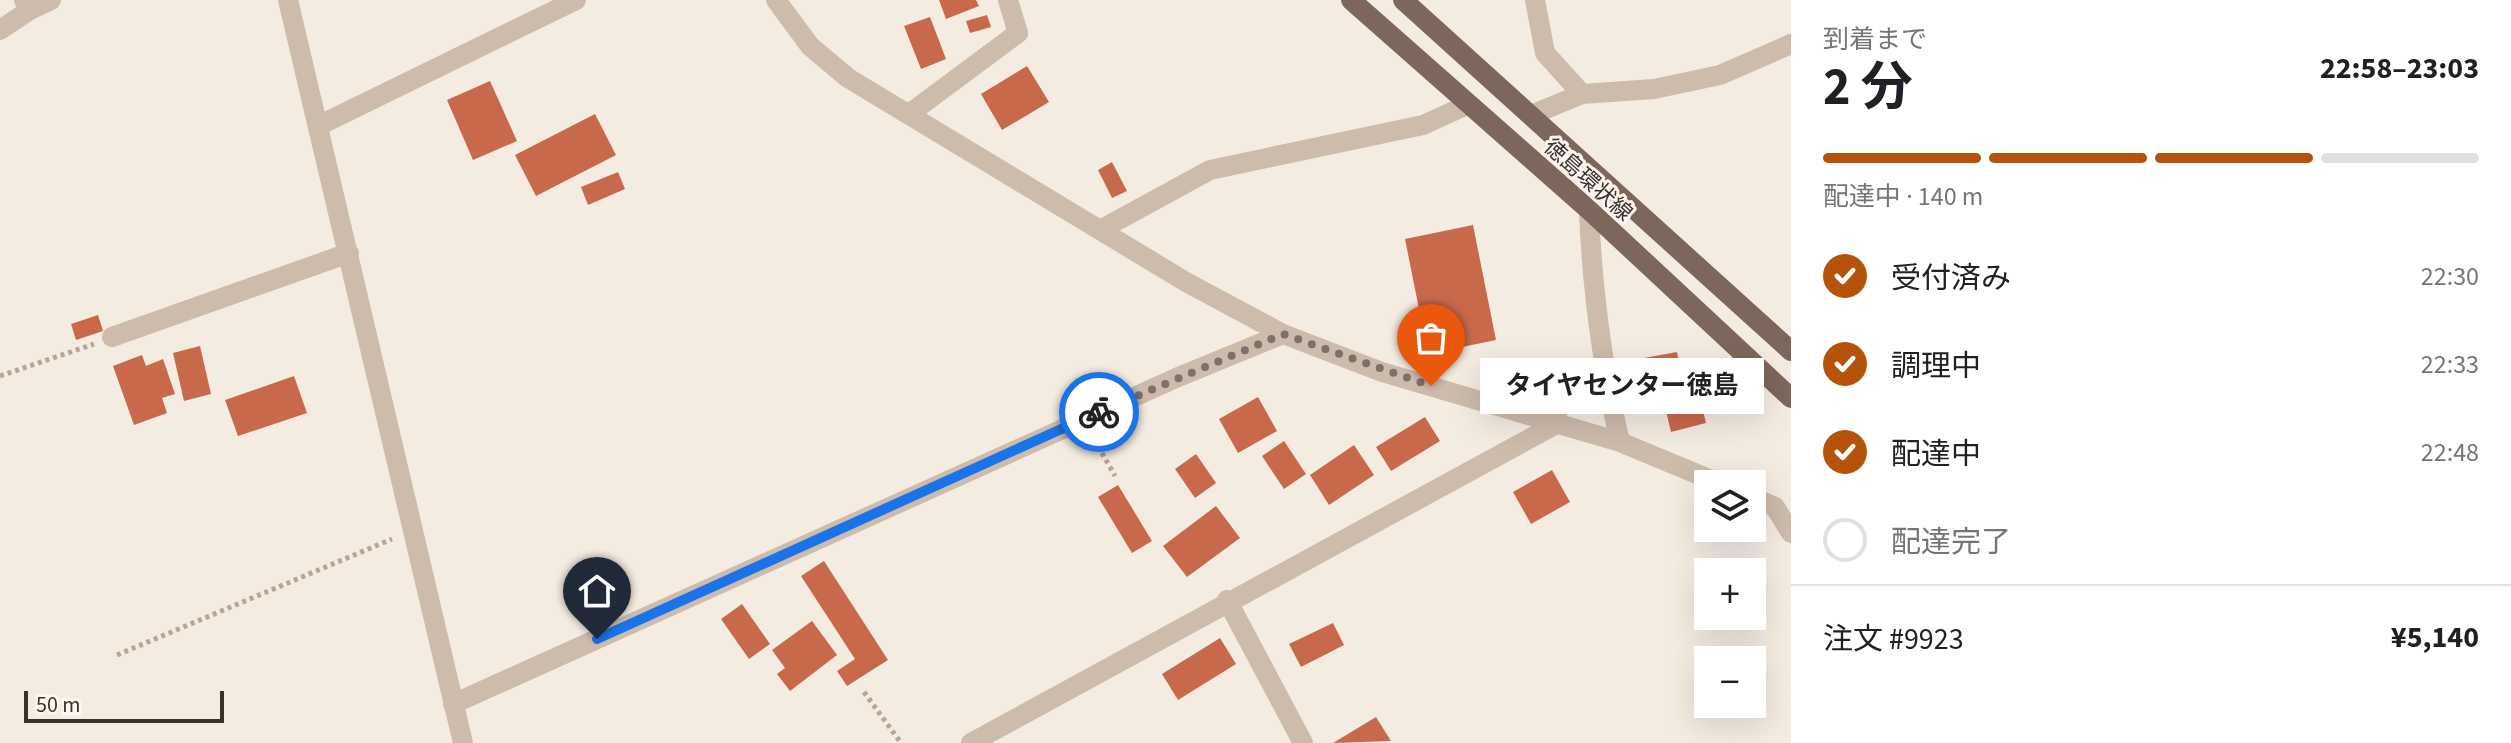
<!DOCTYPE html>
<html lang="ja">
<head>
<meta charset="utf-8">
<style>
	body { margin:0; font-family:"Source Sans 3","Noto Sans JP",sans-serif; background:#f6f6f6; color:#202124; height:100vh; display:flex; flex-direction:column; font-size:30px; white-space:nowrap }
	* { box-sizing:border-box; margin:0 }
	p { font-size:26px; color:#757577 }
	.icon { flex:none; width:44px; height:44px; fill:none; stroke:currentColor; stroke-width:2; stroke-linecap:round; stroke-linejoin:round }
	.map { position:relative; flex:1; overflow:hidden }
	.details { display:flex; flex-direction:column; background:#fff; width:720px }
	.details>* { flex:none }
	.fabs { position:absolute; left:1694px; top:470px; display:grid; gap:16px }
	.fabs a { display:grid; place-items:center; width:72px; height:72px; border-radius:0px; background:#fff; box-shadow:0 8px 32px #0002; font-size:40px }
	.scale { position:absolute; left:24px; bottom:20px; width:200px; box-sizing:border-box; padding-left:8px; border:4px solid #3b302b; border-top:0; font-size:22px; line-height:28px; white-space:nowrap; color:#3b302b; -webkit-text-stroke:6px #fbf5ee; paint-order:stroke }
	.pin { position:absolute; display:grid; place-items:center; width:68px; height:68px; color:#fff; margin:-82px -34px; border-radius:50% 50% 50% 0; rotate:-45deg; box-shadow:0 0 8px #0007 }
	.pin .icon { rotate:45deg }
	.courier { position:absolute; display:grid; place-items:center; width:80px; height:80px; margin:-40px; border:6px solid #1a73e8; border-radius:50%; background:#fff; color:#222; box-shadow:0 2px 10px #0007 }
	.bubble { position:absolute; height:56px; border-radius:0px; background:#fff; box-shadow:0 8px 32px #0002; font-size:26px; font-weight:700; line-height:56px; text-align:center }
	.headline em { font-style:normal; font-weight:700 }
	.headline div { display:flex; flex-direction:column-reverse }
	.headline { display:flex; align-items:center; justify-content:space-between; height:136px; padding:0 32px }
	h1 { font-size:52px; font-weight:700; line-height:60px }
	.bar { display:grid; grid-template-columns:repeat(4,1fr); gap:12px 8px; align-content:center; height:96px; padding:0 32px }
	.bar i { height:10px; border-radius:6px; background:#e0e0e0 }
	.bar .selected { background:#b45309 }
	.bar p { grid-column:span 4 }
	.line { display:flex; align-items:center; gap:20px; padding:0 32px; border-top:2px solid #e0e0e0 }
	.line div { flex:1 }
	ol { padding:0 32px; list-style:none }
	li { display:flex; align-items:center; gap:24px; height:88px }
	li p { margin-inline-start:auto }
	li .icon { padding:8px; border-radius:50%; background:#b45309; color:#fff; stroke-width:4 }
	li:last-child { color:#757577 }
	li i { width:44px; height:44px; border:4px solid #e0e0e0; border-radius:50% }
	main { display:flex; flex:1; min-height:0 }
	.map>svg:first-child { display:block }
	.building { fill:#c8694b }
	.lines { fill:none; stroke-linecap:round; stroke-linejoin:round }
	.path { stroke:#b9a596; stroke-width:5; stroke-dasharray:4 4; stroke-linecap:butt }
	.minor { stroke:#cdbbac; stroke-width:20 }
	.major { stroke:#7d675c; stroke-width:20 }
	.done { stroke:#7c716b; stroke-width:8; stroke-dasharray:0 14.4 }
	.route { stroke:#1a73e8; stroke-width:10 }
	.labels { text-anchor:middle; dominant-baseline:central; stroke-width:6; stroke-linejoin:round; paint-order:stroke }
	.street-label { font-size:22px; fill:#3b302b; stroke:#fbf5ee }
</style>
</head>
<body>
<main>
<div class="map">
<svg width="1791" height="743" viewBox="0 0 1791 743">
	<rect width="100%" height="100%" fill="#f4ebe1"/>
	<!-- building -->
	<path class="building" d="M939,0H976L979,6L946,19Z
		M987,15L991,27L970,33L966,21Z
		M930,17L946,59L921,69L904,26Z
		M1027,66L1049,102L1002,130L981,94Z
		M490,81L517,141L473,160L447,100Z
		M595,114L616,155L536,196L515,155Z
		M1112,162L1127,191L1112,198L1098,170Z
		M618,172L625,189L588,205L581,187Z
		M1473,225L1496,340L1428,354L1405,239Z
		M98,315L103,331L76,340L71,324Z
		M200,346L211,394L184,401L173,353Z
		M1677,352L1684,388L1629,398L1622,362Z
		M142,355L146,366L163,359L175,394L162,398L167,413L134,425L113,366Z
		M294,376L307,413L238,436L225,400Z
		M1258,397L1277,431L1238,453L1219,419Z
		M1700,398L1706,423L1671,432L1665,407Z
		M1425,417L1440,441L1391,471L1376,447Z
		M1284,441L1306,474L1284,489L1262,456Z
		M1354,445L1374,475L1329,505L1310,475Z
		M1196,454L1216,483L1195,498L1175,469Z
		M1552,470L1570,502L1531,524L1513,492Z
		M1118,485L1152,541L1132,553L1098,497Z
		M1216,506L1240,538L1187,577L1163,546Z
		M824,561L888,660L847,686L837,671L855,659L801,576Z
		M742,604L770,644L749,659L721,619Z
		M812,621L837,655L790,691L777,674L785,668L772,650Z
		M1333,623L1344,645L1301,667L1289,644Z
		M1220,638L1236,664L1178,700L1162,674Z
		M1376,717L1391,741L1333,743Z"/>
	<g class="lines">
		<!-- path -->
		<path class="path" d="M0,376L94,344
			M1094,439L1115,476
			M117,655L392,539
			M864,692L901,743"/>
		<!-- minor -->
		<path class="minor" d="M288,0L463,743
			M776,0L810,46L848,78L1186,282L1283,334L1382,372L1620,442L1721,484
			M1535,0L1545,53L1582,94
			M30,10L51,0
			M0,30L30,10L24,0
			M909,114L1018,33L1008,0
			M1531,115L1582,94L1654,89L1720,75L1791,44
			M320,125L576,0
			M1589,210C1592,289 1602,365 1620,442
			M1100,230L1210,170L1423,125L1467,105
			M112,337L349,253
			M1752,497L1775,507L1791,533
			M1227,600L1303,743
			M453,704L1176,378L1283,334
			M971,743L1560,422"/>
		<!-- major -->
		<path class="major" d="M1351,0L1589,210L1791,398
			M1403,0L1791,351"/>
	</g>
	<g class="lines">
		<!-- done -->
		<path class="done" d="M1099,412L1283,334L1431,386"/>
		<!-- route -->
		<path class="route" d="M597,639L1099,412"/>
	</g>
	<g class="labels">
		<!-- street labels -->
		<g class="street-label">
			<text transform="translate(1588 180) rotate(42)">徳島環状線</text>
		</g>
	</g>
</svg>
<div class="fabs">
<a><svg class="icon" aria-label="layers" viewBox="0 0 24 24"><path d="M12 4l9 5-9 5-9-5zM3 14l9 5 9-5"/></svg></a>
<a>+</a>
<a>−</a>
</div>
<div class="scale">50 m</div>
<div class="pin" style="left:1431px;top:386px;background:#ea580c"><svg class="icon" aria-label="bag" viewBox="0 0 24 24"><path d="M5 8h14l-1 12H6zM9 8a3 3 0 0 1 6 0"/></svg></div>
<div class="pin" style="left:597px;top:639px;background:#1f2937"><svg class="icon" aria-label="home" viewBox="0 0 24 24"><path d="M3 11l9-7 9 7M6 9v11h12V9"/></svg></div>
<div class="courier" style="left:1099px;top:412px"><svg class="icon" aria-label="bike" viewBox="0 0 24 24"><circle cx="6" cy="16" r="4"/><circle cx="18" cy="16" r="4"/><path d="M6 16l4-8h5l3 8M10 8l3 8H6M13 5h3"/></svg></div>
<div class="bubble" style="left:1480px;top:358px;width:284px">タイヤセンター徳島</div>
</div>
<section class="details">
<div class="headline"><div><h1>2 分</h1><p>到着まで</p></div><em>22:58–23:03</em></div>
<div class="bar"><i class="selected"></i><i class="selected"></i><i class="selected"></i><i></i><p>配達中 · 140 m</p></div>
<ol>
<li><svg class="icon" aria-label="check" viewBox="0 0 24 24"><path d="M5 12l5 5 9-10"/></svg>受付済み<p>22:30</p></li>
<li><svg class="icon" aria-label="check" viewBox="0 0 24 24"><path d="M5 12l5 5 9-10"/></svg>調理中<p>22:33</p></li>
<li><svg class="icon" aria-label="check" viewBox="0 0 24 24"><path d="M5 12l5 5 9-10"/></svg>配達中<p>22:48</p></li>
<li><i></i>配達完了</li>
</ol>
<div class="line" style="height:104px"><div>注文 #9923</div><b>¥5,140</b></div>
</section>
</main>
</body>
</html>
